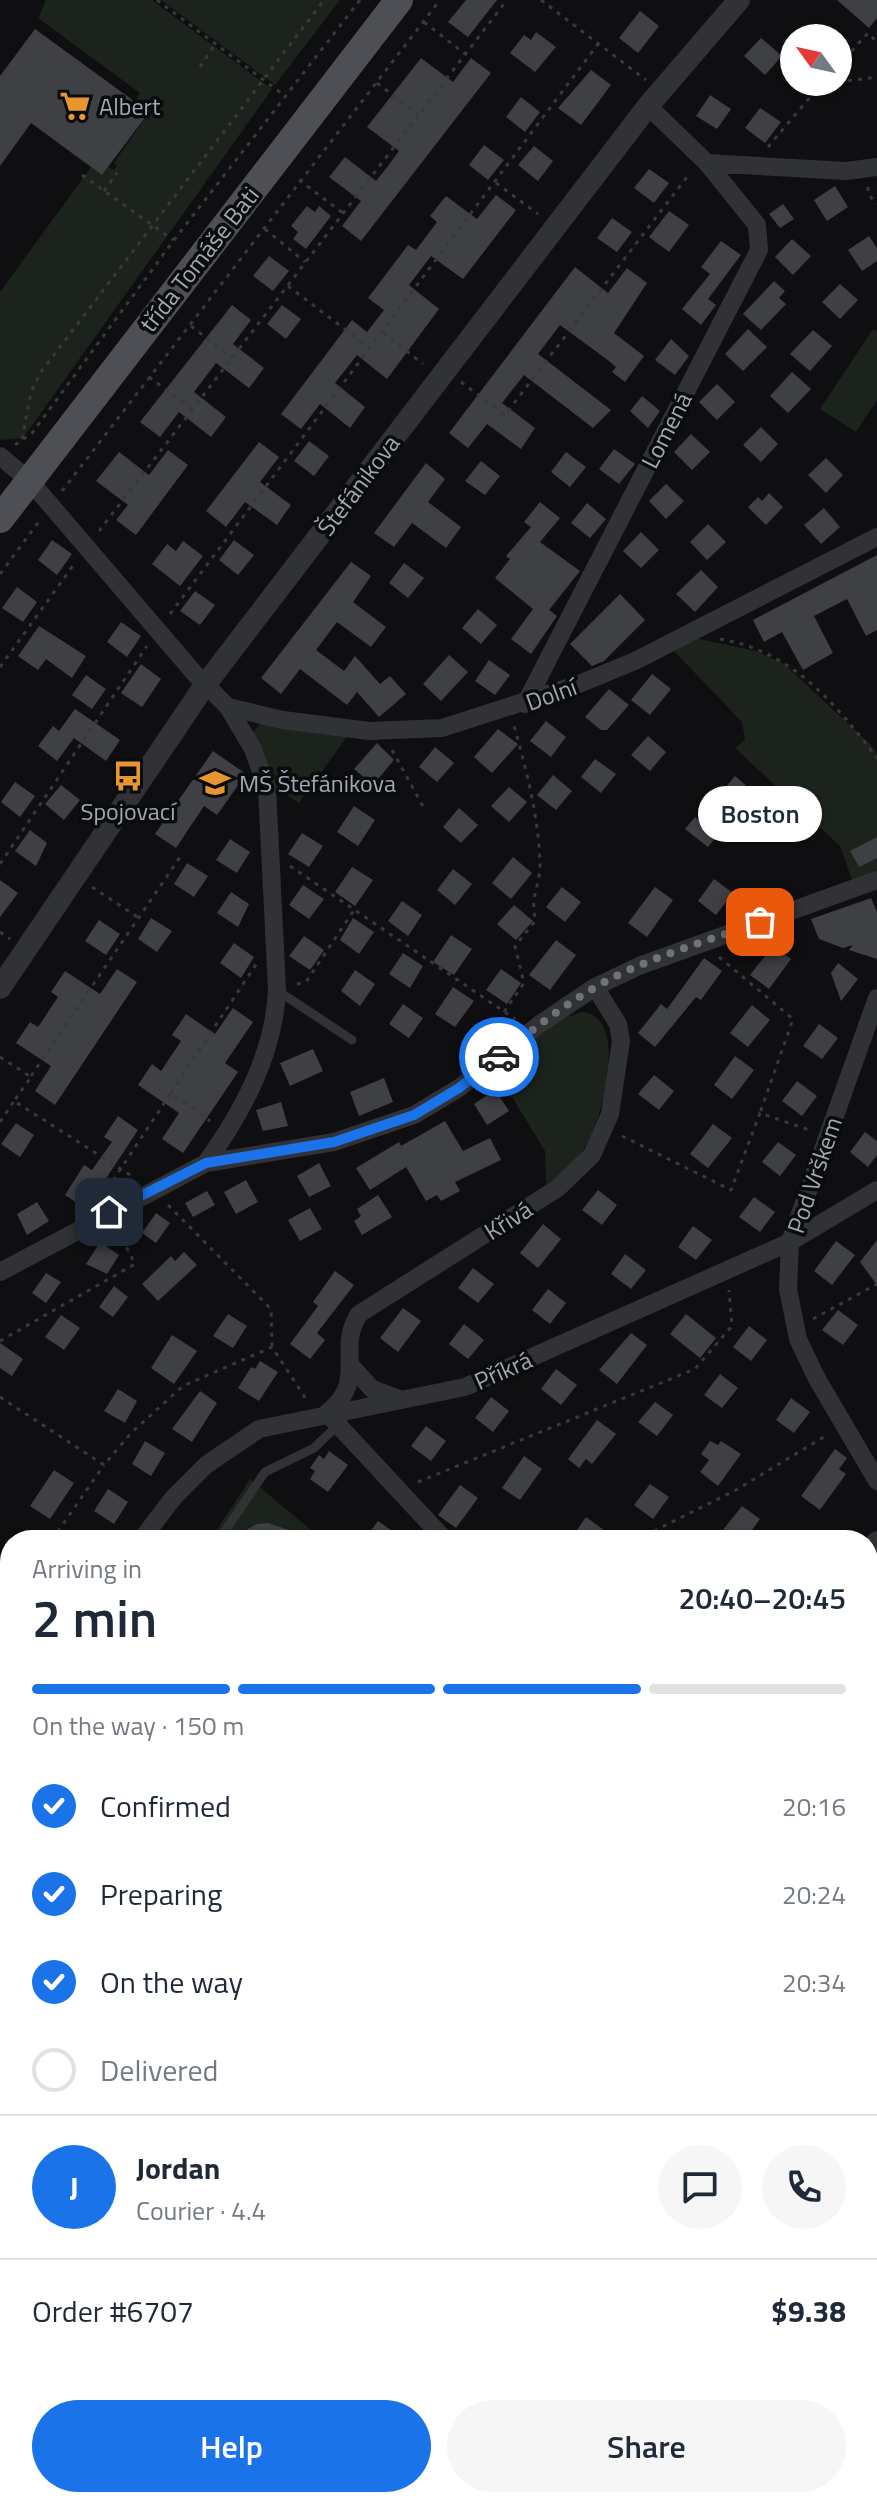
<!DOCTYPE html>
<html lang="en">
<head>
<meta charset="utf-8">
<style>
	body { margin:0; font-family:"Titillium Web",sans-serif; background:#f6f6f7; color:#1f2937; height:100vh; display:flex; flex-direction:column; font-size:30px; white-space:nowrap }
	* { box-sizing:border-box; margin:0 }
	p { font-size:26px; color:#747a83 }
	.icon { flex:none; width:44px; height:44px; fill:none; stroke:currentColor; stroke-width:2; stroke-linecap:round; stroke-linejoin:round }
	.map { position:relative; flex:1; overflow:hidden }
	.drawer { position:absolute; left:0px; top:1530px; width:878px; height:978px; display:flex; flex-direction:column; background:#fff; border-radius:32px 32px 0 0; box-shadow:0 2px 6px #0004 }
	.drawer>* { flex:none }
	.needle { width:52px; rotate:303deg }
	.tools { position:absolute; left:780px; top:24px; display:grid; gap:16px }
	.tools a { display:grid; place-items:center; width:72px; height:72px; border-radius:50%; background:#fff; box-shadow:0 2px 6px #0004; font-size:40px }
	.pin { position:absolute; display:grid; place-items:center; width:68px; height:68px; color:#fff; margin:-34px; border-radius:16px; box-shadow:0 4px 12px #0006 }
	.courier { position:absolute; display:grid; place-items:center; width:80px; height:80px; margin:-40px; border:6px solid #1a73e8; border-radius:50%; background:#fff; color:#222; box-shadow:0 2px 10px #0007 }
	.bubble { position:absolute; height:56px; border-radius:28px; background:#fff; box-shadow:0 2px 6px #0004; font-size:26px; font-weight:600; line-height:56px; text-align:center }
	.head em { font-style:normal; font-weight:600 }
	.head div { display:flex; flex-direction:column-reverse }
	.head { display:flex; align-items:center; justify-content:space-between; height:136px; padding:0 32px }
	h1 { font-size:52px; font-weight:600; line-height:60px }
	.bar { display:grid; grid-template-columns:repeat(4,1fr); gap:12px 8px; align-content:center; height:96px; padding:0 32px }
	.bar i { height:10px; border-radius:6px; background:#e0e1e3 }
	.bar .on { background:#1a73e8 }
	.bar p { grid-column:span 4 }
	.line { display:flex; align-items:center; gap:20px; padding:0 32px; border-top:2px solid #e0e1e3 }
	.line div { flex:1 }
	.round { display:grid; place-items:center; flex:none; width:84px; height:84px; border-radius:42px; background:#f6f6f7 }
	ol { padding:0 32px; list-style:none }
	li { display:flex; align-items:center; gap:24px; height:88px }
	li p { margin-inline-start:auto }
	li .icon { padding:8px; border-radius:50%; background:#1a73e8; color:#fff; stroke-width:4 }
	li:last-child { color:#747a83 }
	li i { width:44px; height:44px; border:4px solid #e0e1e3; border-radius:50% }
	.button { display:flex; gap:16px; margin-top:auto; padding:16px 32px }
	.button a { flex:1; height:92px; border-radius:48px; background:#1a73e8; color:#fff; font-size:32px; font-weight:600; line-height:92px; text-align:center }
	.button a+a { background:#f6f6f7; color:#1f2937 }
	.map>svg:first-child { display:block }
	.built { fill:#1b1c1e }
	.green { fill:#1c231c }
	.building { fill:#3e4044 }
	.lines { fill:none; stroke-linecap:round; stroke-linejoin:round }
	.path { stroke:#37393c; stroke-width:3; stroke-dasharray:4 6; stroke-linecap:butt }
	.service { stroke:#313235; stroke-width:9 }
	.minor { stroke:#313235; stroke-width:18 }
	.tertiary { stroke:#313235; stroke-width:22 }
	.primary { stroke:#4d4f54; stroke-width:28 }
	.done { stroke:#6e7279; stroke-width:8; stroke-dasharray:0 14.4 }
	.route { stroke:#1a73e8; stroke-width:10 }
	.labels { text-anchor:middle; dominant-baseline:central; stroke-width:7; stroke-linejoin:round; paint-order:stroke }
	.poi-label { font-size:24px; fill:#a1a8b1; stroke:#0a0b0c; text-anchor:start }
	.street-label { font-size:24px; fill:#a1a8b1; stroke:#0a0b0c }
</style>
</head>
<body>
<div class="map">
<svg width="877" height="2507" viewBox="0 0 877 2507">
	<rect width="100%" height="100%" fill="#0f0f11"/>
	<!-- built -->
	<path class="built" d="M868,1719L877,1732V1998L868,2018Z"/>
	<!-- green -->
	<path class="green" d="M46,0H152L272,89L23,438L0,440V292L91,167L102,175L108,167L114,170L117,165L114,163L149,112L135,101L140,93L38,18Z
		M161,0H340L275,85Z
		M873,329L877,332V400L856,432L820,409Z
		M695,638L756,651L783,663L870,744L877,753V874L853,883L840,846L735,748L745,740L742,722L672,649Z
		M262,722L349,734L299,803L271,784L252,733Z
		M582,1012C631,1015 601,1126 583,1151C573,1166 560,1175 546,1186L545,1151L495,1069L562,1019Z
		M250,1479L323,1540H210Z
		M868,1665L877,1687V1773L868,1768Z
		M877,1833V2084L872,2100L877,2102V2189L868,2194V1849Z
		M0,1874L10,1876V1995L6,1997L0,1994Z
		M10,2183V2331L0,2336V2255L7,2251L0,2237V2188Z
		M0,2380L10,2393V2498H69L74,2507H0Z
		M81,2498H339L321,2507H86Z"/>
	<!-- building -->
	<path class="building" d="M466,0H497L468,37L448,22Z
		M837,0H877V18L869,28Z
		M640,11L659,26L638,53L619,38Z
		M35,29L149,112L102,175L31,123L0,166V76Z
		M536,32L556,47L535,72L510,53L524,35L531,40Z
		M761,38L782,56L765,75L744,56Z
		M421,58L453,82L471,58L491,73L361,241L342,226L361,201L329,177L345,157L376,181L388,166L399,151L367,127Z
		M591,70L611,85L581,125L558,108Z
		M710,95L731,109L717,129L696,116Z
		M521,97L540,112L525,132L506,117Z
		M760,108L781,122L765,143L745,128Z
		M484,145L504,160L488,180L469,165Z
		M534,146L553,161L538,181L518,165Z
		M649,169L669,183L654,203L634,188Z
		M835,186L848,207L827,221L814,200Z
		M496,195L516,210L463,279L431,256L409,285L439,309L387,379L357,355L335,383L365,407L350,428L320,404L301,429L281,414L352,320L367,332L384,310L368,298L408,245L416,250L437,222L430,216L446,196L477,219Z
		M783,204L794,219L780,228L769,214Z
		M307,206L315,212L319,206L331,216L306,249L293,239L298,232L291,226Z
		M669,211L689,225L669,252L649,237Z
		M612,218L632,232L617,252L597,238Z
		M869,236L877,248V261L862,271L848,250Z
		M792,239L811,256L793,275L775,257Z
		M721,241L741,255L708,299L716,305L701,325L682,309L710,274L701,267Z
		M269,256L289,271L273,291L253,276Z
		M575,267L608,293L627,268L647,283L614,333L644,356L625,382L612,372L616,367L609,361L560,325L538,354L611,410L593,428L524,375L502,403L535,428L521,449L487,424L468,448L449,433Z
		M774,281L785,291L779,298L786,304L761,330L743,314Z
		M840,284L858,300L840,319L822,302Z
		M232,305L251,320L233,344L264,368L249,388L216,363L194,392L226,417L211,437L179,412L160,437L140,422Z
		M282,305L301,319L286,339L267,324Z
		M748,329L767,347L743,371L725,354Z
		M813,330L832,346L810,371L790,354Z
		M671,339L689,356L675,375L655,360Z
		M792,372L811,389L788,413L770,396Z
		M717,384L735,402L717,420L699,402Z
		M642,396L660,411L648,428L630,411Z
		M761,427L778,444L761,462L743,445Z
		M691,434L710,452L692,470L674,452Z
		M309,441L329,456L314,476L294,461Z
		M259,442L279,457L260,482L291,505L277,525L245,502L226,527L206,511Z
		M614,449L635,464L619,484L599,469Z
		M168,450L188,465L136,535L116,520L128,505L96,481L119,452L149,475Z
		M566,452L586,467L570,487L551,472Z
		M826,458L843,475L826,493L808,475Z
		M481,461L500,476L485,495L465,481Z
		M426,463L445,479L428,502L461,527L446,548L412,523L394,547L374,533Z
		M666,484L684,501L666,519L649,501Z
		M769,493L783,507L766,525L748,507L758,497L762,501Z
		M540,502L560,518L540,542L580,571L549,610L557,616L531,654L511,639L533,609L495,578L510,559L506,556L531,527L524,522Z
		M587,503L606,519L590,538L571,523Z
		M824,508L840,527L821,544L804,525Z
		M708,524L726,542L707,560L690,542Z
		M641,532L659,550L641,568L623,551Z
		M52,540L72,554L57,575L38,560Z
		M234,540L254,555L238,575L219,560Z
		M183,541L203,556L180,586L152,564L167,544L176,551Z
		M877,555V630L866,636L847,599L814,616L833,653L803,670L782,632L764,642L753,620Z
		M351,562L371,576L353,602L386,627L371,647L337,622L316,650L344,671L355,656L380,684L390,676L406,694L379,717L357,692L347,705L300,669L281,694L261,678Z
		M404,563L424,578L408,598L389,583Z
		M701,570L718,587L695,612L676,594Z
		M17,587L37,602L23,622L2,608Z
		M195,591L215,605L200,625L180,611Z
		M620,594L645,620L604,661L592,666L570,644Z
		M478,609L497,625L481,644L462,628Z
		M121,622L141,636L127,657L107,642Z
		M39,626L86,656L72,678L46,659L38,670L18,656Z
		M449,655L468,672L441,701L423,684Z
		M489,660L510,675L495,695L475,681Z
		M141,664L161,679L142,707L121,693Z
		M652,674L671,689L650,715L631,700Z
		M86,675L106,689L92,709L72,695Z
		M609,689L629,705L607,730H601L585,717Z
		M75,709L120,740L106,761L74,738L57,761L38,746L53,726L59,731Z
		M546,721L566,737L551,757L530,741Z
		M498,729L518,744L492,773L474,757Z
		M648,736L666,752L650,771L631,755Z
		M377,743L394,760L373,785L354,769Z
		M435,747L454,763L437,782L419,767Z
		M213,751L246,774L217,815L204,806L176,848L155,834Z
		M595,759L616,774L601,793L581,777Z
		M553,775L572,791L556,810L537,795Z
		M735,776L757,795L748,807L725,788Z
		M15,782L35,796L20,817L1,802Z
		M61,785L80,800L64,820L45,804Z
		M509,787L527,802L509,822L491,806Z
		M354,806L375,820L358,846L337,832Z
		M459,808L478,825L461,843L443,827Z
		M695,817L717,836L708,847L685,829Z
		M30,830L47,843L36,866L15,851Z
		M302,833L323,846L309,867L288,854Z
		M877,837V858L859,867L850,851Z
		M230,839L250,852L237,873L216,860Z
		M513,857L532,873L511,899L492,883Z
		M187,863L208,876L194,897L174,884Z
		M352,867L373,880L355,906L335,892Z
		M453,869L472,884L455,905L437,890Z
		M714,879L733,893L716,915L698,901Z
		M0,880L18,893L0,917Z
		M303,885L324,899L309,919L289,905Z
		M562,887L581,902L565,922L546,907Z
		M655,887L673,900L647,937L628,923Z
		M231,892L249,904L238,927L217,913Z
		M871,898L877,912V959L849,950L853,945L843,948L819,939L811,919Z
		M402,901L422,915L408,936L388,921Z
		M514,905L533,921L516,940L497,924Z
		M151,918L172,931L157,952L138,939Z
		M353,918L374,932L359,954L340,940Z
		M99,920L120,934L106,955L85,941Z
		M451,935L472,949L454,975L433,962Z
		M304,936L324,950L310,970L289,956Z
		M556,940L576,955L550,990L529,975Z
		M234,943L254,957L241,978L220,963Z
		M773,946L791,959L769,989L750,975Z
		M403,953L423,966L410,988L389,974Z
		M704,958L722,971L701,1000L696,997L655,1047L638,1033L661,1004L667,1009Z
		M838,963L858,979L841,1001L831,973Z
		M117,969L137,982L55,1105L35,1091L51,1066L16,1043L30,1022L38,1027L58,997L51,992L65,971L100,994Z
		M501,969L521,983L507,1004L486,990Z
		M355,970L375,984L360,1006L341,991Z
		M453,987L474,1001L455,1027L435,1014Z
		M403,1004L423,1018L409,1038L389,1024Z
		M752,1005L770,1020L748,1047L730,1033Z
		M233,1008L253,1022L225,1063L238,1072L183,1153L162,1139L179,1113L138,1085L152,1064L161,1071L181,1041L172,1035L186,1014L215,1034Z
		M819,1024L838,1038L822,1059L803,1046Z
		M313,1049L323,1071L290,1086L280,1063Z
		M735,1056L754,1070L732,1099L714,1085Z
		M654,1075L674,1091L659,1110L638,1094Z
		M384,1078L393,1102L359,1116L350,1092Z
		M797,1081L817,1096L802,1116L782,1101Z
		M495,1090L509,1111L487,1125L474,1104Z
		M281,1102L288,1126L263,1131L256,1110Z
		M118,1116L138,1130L86,1209L65,1195L84,1165L92,1170L112,1142L104,1137Z
		M445,1121L463,1151L490,1138L501,1160L455,1182L460,1191L441,1201L437,1195L426,1201L406,1167L370,1190L356,1168L399,1142L401,1146Z
		M16,1123L34,1135L20,1157L1,1144Z
		M713,1124L732,1138L708,1168L690,1154Z
		M865,1132L877,1141V1155L868,1167L850,1152Z
		M778,1142L796,1155L780,1176L762,1162Z
		M319,1163L331,1186L309,1197L297,1176Z
		M246,1180L258,1202L236,1214L224,1192Z
		M598,1190L617,1205L602,1225L582,1210Z
		M207,1191L215,1205L193,1217L185,1203Z
		M378,1195L392,1217L362,1235L354,1221L361,1216L357,1209Z
		M754,1197L775,1212L760,1232L739,1217Z
		M37,1202L49,1221L27,1235L17,1214Z
		M310,1208L322,1229L300,1241L288,1220Z
		M156,1213L170,1223L156,1243L142,1233Z
		M543,1224L561,1239L538,1268L520,1253Z
		M693,1226L712,1240L696,1260L678,1247Z
		M877,1240V1285L860,1262Z
		M836,1241L855,1255L832,1285L814,1271Z
		M100,1242L119,1255L107,1274L86,1264Z
		M184,1252L197,1265L158,1301L142,1284L171,1256L175,1261Z
		M625,1254L646,1270L631,1289L611,1274Z
		M473,1268L494,1284L478,1303L458,1288Z
		M335,1271L354,1285L317,1333L325,1340L310,1359L290,1344L318,1306L313,1302Z
		M46,1273L61,1282L46,1303L32,1293Z
		M114,1286L128,1297L113,1317L99,1307Z
		M548,1289L566,1303L550,1324L532,1310Z
		M403,1308L421,1321L398,1352L380,1338Z
		M838,1310L858,1325L843,1345L822,1330Z
		M228,1314L247,1326L233,1348L213,1336Z
		M686,1314L716,1338L700,1358L670,1334Z
		M61,1315L80,1328L64,1350L45,1337Z
		M464,1324L484,1340L468,1359L449,1344Z
		M749,1326L767,1340L751,1361L733,1347Z
		M631,1333L647,1345L617,1384L599,1370Z
		M172,1335L197,1351L174,1384L151,1368Z
		M0,1343L23,1359L12,1376L0,1368Z
		M260,1361L278,1372L259,1401L238,1388L251,1367L255,1369Z
		M556,1369L577,1385L561,1405L541,1389Z
		M720,1374L738,1388L722,1408L704,1395Z
		M118,1389L137,1401L125,1423L104,1411Z
		M200,1391L217,1403L192,1442L172,1429Z
		M491,1397L509,1411L493,1432L475,1418Z
		M791,1398L810,1412L794,1433L776,1420Z
		M655,1402L673,1415L657,1436L638,1422Z
		M597,1420L616,1434L592,1464L586,1459L579,1468L568,1459Z
		M426,1426L446,1441L431,1461L411,1446Z
		M145,1441L165,1453L151,1476L132,1464Z
		M710,1441L718,1445L721,1441L741,1454L718,1486L700,1472L709,1460L701,1454Z
		M835,1449L847,1458L839,1469L846,1474L820,1510L801,1496Z
		M329,1451L348,1465L328,1492L310,1479L315,1471L310,1468L319,1455L324,1459Z
		M524,1456L542,1469L520,1500L502,1488Z
		M54,1470L74,1483L50,1519L30,1506Z
		M650,1484L669,1497L653,1519L634,1505Z
		M460,1485L478,1498L456,1528L438,1515Z
		M108,1489L128,1502L114,1524L94,1511Z
		M742,1506L760,1519L745,1540H715Z
		M586,1517L605,1531L598,1540H570Z
		M378,1521L405,1540H364Z
		M268,1523L310,1537V1540H228L257,1524Z"/>
	<g class="lines">
		<!-- path -->
		<path class="path" d="M157,0L285,96
			M541,0L646,80
			M424,22L465,54
			M838,66L868,33L877,42
			M200,67L215,44
			M838,82L877,77
			M377,83L419,115
			M768,147L822,83L835,82
			M82,175L173,240
			M299,180L343,213
			M496,183L538,214
			M868,187V194L877,204
			M104,191L117,173
			M265,229L305,262
			M288,286L371,349
			M191,326L232,358
			M383,332L423,364
			M149,377L193,410
			M461,382L505,415L690,173
			M22,439L31,392L41,372L324,0
			M15,445L32,433L174,240L360,0
			M62,491L440,0
			M99,531L507,0
			M0,574L40,520
			M170,614L598,44
			M720,639C792,651 835,703 877,758
			M0,667L75,563
			M392,750L425,810
			M0,864L147,646
			M290,866L515,1019
			M92,887L139,918
			M0,932L10,939
			M719,957L793,1019L760,1113
			M297,984L306,982L354,910
			M504,1012L524,983L515,946L536,920C529,899 540,886 540,865C539,817 526,769 513,722
			M0,1057L31,1077L14,1101L135,1178
			M31,1076L180,857
			M171,1093L257,963
			M0,1122L14,1101
			M622,1136L731,1190L760,1113L809,1130
			M102,1197L171,1093L210,1121
			M168,1205L271,1309L272,1347
			M813,1319L877,1284
			M0,1341L135,1264L118,1231
			M0,1397L104,1465L131,1433L183,1386L272,1347L308,1402
			M418,1482L695,1369L732,1326L729,1290
			M52,1540L104,1465
			M636,1540L736,1490L827,1435
			M868,1747L877,1746
			M0,1870L10,1873
			M868,1894L874,1887
			M868,1933L877,1930
			M0,2281L10,2276
			M0,2338L7,2351
			M221,2498L226,2507
			M248,2498L253,2507"/>
		<!-- service -->
		<path class="service" d="M278,991L352,1040
			M220,1538L265,1472L314,1448L338,1425
			M868,2103L877,2072
			M868,2104L869,2114L877,2119"/>
		<!-- minor -->
		<path class="minor" d="M648,106L707,163L846,171L877,167
			M0,456L30,481L195,674L228,707L283,720L369,731L442,728L579,684L635,661L877,537
			M525,704L759,250L757,225L707,163
			M877,998L790,1242L788,1289L798,1339L816,1377L877,1481
			M206,1163C243,1111 274,1054 277,990L267,788L253,749L228,707
			M0,1272L206,1163L334,1142L414,1115L459,1088L540,1024L595,987L639,966L877,880
			M353,1368L372,1389L399,1399
			M327,1413C369,1380 335,1351 359,1314L558,1188L592,1155L610,1114L621,1041L618,1024L595,987
			M327,1413L445,1540
			M141,1540L174,1497L206,1465L259,1429L465,1387L790,1242L877,1190
			M868,1548L877,1540
			M0,1682L10,1677
			M0,2018L10,2012
			M868,2242L877,2238
			M868,2266L877,2268
			M0,2368L10,2385
			M75,2498L80,2507
			M400,2498L404,2507
			M685,2498L687,2507
			M365,2507L382,2498"/>
		<!-- tertiary -->
		<path class="tertiary" d="M0,988L205,685L648,106L739,0"/>
		<!-- primary -->
		<path class="primary" d="M0,519L399,0"/>
	</g>
	<g class="lines">
		<!-- done -->
		<path class="done" d="M499,1057C529,1032 560,1008 594,988C645,958 705,942 760,922"/>
		<!-- route -->
		<path class="route" d="M109,1212L206,1163L334,1142L414,1115L459,1088L499,1057"/>
	</g>
	<!-- icons -->
	<defs>
		<g id="supermarket-bare" transform="scale(2.4)"><path d="M-6-5.5h2.5l.6 2H6L4.5 2H-2.5L-4.4-4H-6ZM-1.5 3.2a1.3 1.3 0 1 0 .1 0ZM3 3.2a1.3 1.3 0 1 0 .1 0Z" fill="#e89730" stroke="#0a0b0c" stroke-width="2.5" paint-order="stroke"/></g>
		<g id="bus-bare" transform="scale(2.4)"><path d="M-5-6H5V4H4V6H2V4H-2V6H-4V4H-5ZM-3.5-4V0h7V-4ZM-3.5 1.2v1.5H-2V1.2ZM2 1.2v1.5H3.5V1.2Z" fill="#e89730" stroke="#0a0b0c" stroke-width="2.5" paint-order="stroke"/></g>
		<g id="school-bare" transform="scale(2.4)"><path d="M0-5L7-2L0 1L-7-2ZM-4 1L0 2.5L4 1V4Q0 6-4 4Z" fill="#e89730" stroke="#0a0b0c" stroke-width="2.5" paint-order="stroke"/></g>
	</defs>
	<g fill-rule="evenodd">
		<use href="#supermarket-bare" x="75" y="106"/>
		<use href="#bus-bare" x="128" y="776"/>
		<use href="#school-bare" x="215" y="783"/>
	</g>
	<g class="labels">
		<!-- poi labels -->
		<g class="poi-label">
			<text x="99" y="106">Albert</text>
			<text x="239" y="783">MŠ Štefánikova</text>
			<text x="128" y="811" text-anchor="middle">Spojovací</text>
		</g>
		<!-- street labels -->
		<g class="street-label">
			<text transform="translate(199 259) rotate(-52)">třída Tomáše Bati</text>
			<text transform="translate(666 430) rotate(-63)">Lomená</text>
			<text transform="translate(358 485) rotate(-53)">Štefánikova</text>
			<text transform="translate(551 694) rotate(-20)">Dolní</text>
			<text transform="translate(814 1175) rotate(-71)">Pod Vrškem</text>
			<text transform="translate(508 1220) rotate(-32)">Křivá</text>
			<text transform="translate(503 1370) rotate(-24)">Příkrá</text>
		</g>
	</g>
</svg>
<div class="tools">
<a><svg class="needle" viewBox="-14 -14 28 28"><path d="M0-13l5 13h-10z" fill="#e53935"/><path d="M0 13l5-13h-10z" fill="#747a83"/></svg></a>
</div>
<div class="pin" style="left:760px;top:922px;background:#ea580c"><svg class="icon" aria-label="bag" viewBox="0 0 24 24"><path d="M5 8h14l-1 12H6zM9 8a3 3 0 0 1 6 0"/></svg></div>
<div class="pin" style="left:109px;top:1212px;background:#1f2937"><svg class="icon" aria-label="home" viewBox="0 0 24 24"><path d="M3 11l9-7 9 7M6 9v11h12V9"/></svg></div>
<div class="courier" style="left:499px;top:1057px"><svg class="icon" aria-label="car" viewBox="0 0 24 24"><path d="M5 17H2v-5l4-1 3-4h7l3 4 3 1v5h-3M9 17h6M6 11h13"/><circle cx="7" cy="17" r="2"/><circle cx="17" cy="17" r="2"/></svg></div>
<div class="bubble" style="left:698px;top:786px;width:124px">Boston</div>
<section class="drawer">
<div class="head"><div><h1>2 min</h1><p>Arriving in</p></div><em>20:40–20:45</em></div>
<div class="bar"><i class="on"></i><i class="on"></i><i class="on"></i><i></i><p>On the way · 150 m</p></div>
<ol>
<li><svg class="icon" aria-label="check" viewBox="0 0 24 24"><path d="M5 12l5 5 9-10"/></svg>Confirmed<p>20:16</p></li>
<li><svg class="icon" aria-label="check" viewBox="0 0 24 24"><path d="M5 12l5 5 9-10"/></svg>Preparing<p>20:24</p></li>
<li><svg class="icon" aria-label="check" viewBox="0 0 24 24"><path d="M5 12l5 5 9-10"/></svg>On the way<p>20:34</p></li>
<li><i></i>Delivered</li>
</ol>
<div class="line" style="height:144px"><b class="round" style="background:#1a73e8;color:#fff">J</b><div><b>Jordan</b><p>Courier · 4.4</p></div><a class="round"><svg class="icon" aria-label="chat" viewBox="0 0 24 24"><path d="M4 5h16v11H9l-5 4z"/></svg></a><a class="round"><svg class="icon" aria-label="phone" viewBox="0 0 24 24"><path d="M5 4h4l2 5-3 2q2 4 5 5l2-3 5 2v4C11 20 4 13 5 4z"/></svg></a></div>
<div class="line" style="height:104px"><div>Order #6707</div><b>$9.38</b></div>
<div class="button"><a>Help</a><a>Share</a></div>
</section>
</div>
</body>
</html>
